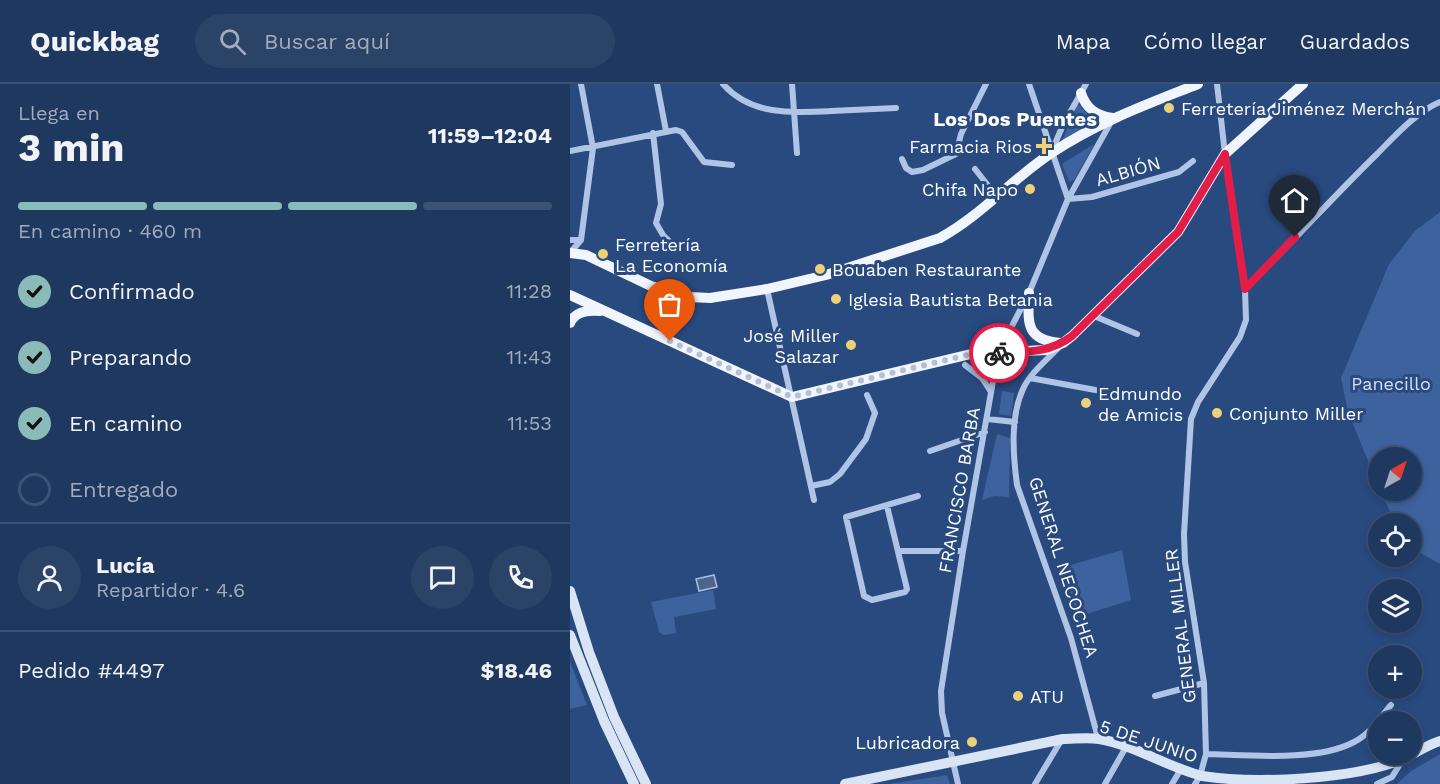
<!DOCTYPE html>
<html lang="es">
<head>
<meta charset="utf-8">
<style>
	body { margin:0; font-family:"Work Sans",sans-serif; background:#2c4368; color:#f1f3f6; height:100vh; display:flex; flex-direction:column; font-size:22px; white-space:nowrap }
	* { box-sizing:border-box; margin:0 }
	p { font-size:20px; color:#a1acbd }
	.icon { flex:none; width:33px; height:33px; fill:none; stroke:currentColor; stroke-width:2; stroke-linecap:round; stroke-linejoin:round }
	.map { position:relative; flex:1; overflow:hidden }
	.details { display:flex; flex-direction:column; background:#1f385f; width:570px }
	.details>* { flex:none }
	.needle { width:39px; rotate:39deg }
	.tools { position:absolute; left:798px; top:363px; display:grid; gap:12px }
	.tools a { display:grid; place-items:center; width:54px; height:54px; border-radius:50%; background:#1f385f; box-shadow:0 3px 9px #0003,0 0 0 2px #3c5274; font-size:30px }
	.pin { position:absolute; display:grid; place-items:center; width:51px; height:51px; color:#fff; margin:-62px -26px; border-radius:50% 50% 50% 0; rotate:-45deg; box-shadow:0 0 6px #0007 }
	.pin .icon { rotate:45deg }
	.courier { position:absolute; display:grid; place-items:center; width:60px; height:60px; margin:-30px; border:4px solid #e11d48; border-radius:50%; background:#fff; color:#222; box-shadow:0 2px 8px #0007 }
	.headline em { font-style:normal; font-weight:700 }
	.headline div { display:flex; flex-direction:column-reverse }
	.headline { display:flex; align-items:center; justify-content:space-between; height:102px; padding:0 18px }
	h1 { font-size:39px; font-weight:700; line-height:45px }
	.bar { display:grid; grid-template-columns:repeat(4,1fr); gap:9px 6px; align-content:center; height:72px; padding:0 18px }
	.bar i { height:8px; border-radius:4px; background:#3c5274 }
	.bar .current { background:#8bbbb9 }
	.bar p { grid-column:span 4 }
	.line { display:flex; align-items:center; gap:15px; padding:0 18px; border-top:2px solid #3c5274 }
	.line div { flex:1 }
	.round { display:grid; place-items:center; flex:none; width:63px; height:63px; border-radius:32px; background:#2c4368 }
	ol { padding:0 18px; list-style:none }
	li { display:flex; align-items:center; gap:18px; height:66px }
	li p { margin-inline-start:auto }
	li .icon { padding:6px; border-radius:50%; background:#8bbbb9; color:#111; stroke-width:4 }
	li:last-child { color:#a1acbd }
	li i { width:33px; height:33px; border:3px solid #3c5274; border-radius:50% }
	header { display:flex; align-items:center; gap:36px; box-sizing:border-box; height:84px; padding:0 30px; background:#1f385f; border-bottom:2px solid #3c5274 }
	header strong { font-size:28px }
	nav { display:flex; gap:33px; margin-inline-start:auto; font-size:21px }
	.search { width:420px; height:54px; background:#2c4368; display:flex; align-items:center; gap:15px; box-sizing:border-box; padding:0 21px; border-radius:33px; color:#a1acbd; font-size:22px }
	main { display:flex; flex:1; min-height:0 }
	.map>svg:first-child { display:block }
	.green { fill:#3e629d }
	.water { fill:#4d648b; stroke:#a5bfe5; stroke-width:1.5 }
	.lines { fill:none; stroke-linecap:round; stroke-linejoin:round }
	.street { stroke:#b0c5e5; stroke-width:6 }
	.secondary { stroke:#d9e4f5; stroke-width:10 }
	.primary { stroke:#f1f5fd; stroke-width:10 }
	.done { stroke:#b4c0d2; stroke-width:6; stroke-dasharray:0 10.8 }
	.route { stroke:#e11d48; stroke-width:8 }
	.poi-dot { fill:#ecd178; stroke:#294a7f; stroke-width:2 }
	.labels { text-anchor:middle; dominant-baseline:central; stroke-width:6; stroke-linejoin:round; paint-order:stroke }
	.poi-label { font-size:18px; fill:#fff; stroke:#294a7f; text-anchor:start }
	.street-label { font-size:18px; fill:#fff; stroke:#294a7f }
	.park-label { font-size:18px; fill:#d3e0f4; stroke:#294a7f }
	.neighbourhood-label { font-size:20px; font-weight:bold; fill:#fff; stroke:#294a7f }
</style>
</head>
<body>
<header>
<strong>Quickbag</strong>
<div class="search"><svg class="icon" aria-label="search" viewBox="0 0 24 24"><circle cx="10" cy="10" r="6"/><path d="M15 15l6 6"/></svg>Buscar aquí</div>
<nav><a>Mapa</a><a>Cómo llegar</a><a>Guardados</a></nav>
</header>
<main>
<section class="details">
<div class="headline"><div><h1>3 min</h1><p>Llega en</p></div><em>11:59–12:04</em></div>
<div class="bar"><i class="current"></i><i class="current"></i><i class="current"></i><i></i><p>En camino · 460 m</p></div>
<ol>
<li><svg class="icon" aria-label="check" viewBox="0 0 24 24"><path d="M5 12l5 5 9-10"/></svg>Confirmado<p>11:28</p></li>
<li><svg class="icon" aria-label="check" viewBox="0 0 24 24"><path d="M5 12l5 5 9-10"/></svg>Preparando<p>11:43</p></li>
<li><svg class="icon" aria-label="check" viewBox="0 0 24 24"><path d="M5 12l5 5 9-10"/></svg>En camino<p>11:53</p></li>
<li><i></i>Entregado</li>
</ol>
<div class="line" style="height:108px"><a class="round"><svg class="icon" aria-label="person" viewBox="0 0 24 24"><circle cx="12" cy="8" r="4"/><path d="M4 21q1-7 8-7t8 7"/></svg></a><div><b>Lucía</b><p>Repartidor · 4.6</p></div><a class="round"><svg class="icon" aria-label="chat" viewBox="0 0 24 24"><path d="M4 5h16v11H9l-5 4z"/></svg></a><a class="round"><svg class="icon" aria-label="phone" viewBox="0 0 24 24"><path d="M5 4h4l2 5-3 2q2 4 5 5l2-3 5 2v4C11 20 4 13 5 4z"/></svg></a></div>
<div class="line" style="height:78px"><div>Pedido #4497</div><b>$18.46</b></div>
</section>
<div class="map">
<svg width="870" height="700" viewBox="0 0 870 700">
	<rect width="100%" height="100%" fill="#294a7f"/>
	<!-- green -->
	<path class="green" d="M508,20L525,38L491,59Z
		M524,60L504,96L499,98L492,80Z
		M870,128V480L842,464V440L825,439L811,407L842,406V374H808V401L778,328L771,294L819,180L845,147Z
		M432,307L444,309L441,332L429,330Z
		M427,350L440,354L439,413L424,412L412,416Z
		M552,466L561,516L504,534L487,485Z
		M143,506L146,525L104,533L106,549L93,551L89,548L81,518Z
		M0,578L17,621L0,625Z
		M870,670V700H827L841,687Z
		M377,691L380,700H319Z"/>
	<!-- water -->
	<path class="water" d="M144,491L147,503L129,507L126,495Z"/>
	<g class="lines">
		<!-- street -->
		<path class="street" d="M87,0L96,47
			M153,0C181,32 223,29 261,27C283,26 305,25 326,24
			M222,0L227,69
			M459,0L498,115
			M83,49L91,120L86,139L93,151L102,160
			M0,67L106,46L112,48L134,78L162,81
			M481,69L493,41L516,0
			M332,75L336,84L342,88L353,86L392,67L389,58L391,50L416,0
			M405,85L427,113
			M498,115L522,113L609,88L623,77
			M0,156H11
			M0,169L11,156L23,64L11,0
			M197,205L244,416
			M675,205C720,161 762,114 807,70C825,52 846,28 870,18
			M524,232L567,250
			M489,263C478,275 460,289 453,305C440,333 443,371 447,401L501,554L528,654
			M395,281L412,294L421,308
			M460,294L531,307
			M417,335L445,338
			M360,367L415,348
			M241,402L260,398L270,390L296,355L305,329L297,311
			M317,422L337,505L335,508L302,516L294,512L276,433L348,412
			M330,467H393
			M585,612L634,599
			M636,670C678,671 747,678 784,658C800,650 810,634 821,621
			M388,700L372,629L371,607L393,467L428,269L459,209L498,115L541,38
			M465,700L492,655
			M535,700L556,663
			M602,700L611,685
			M625,700L630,692L636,670L634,599L615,478L614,450L621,335L628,318L670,253L676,236L675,205L655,70L647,0
			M807,700L822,693L833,675"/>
		<!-- secondary -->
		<path class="secondary" d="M0,507L19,568L44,633L76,700
			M0,551L34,637L64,700
			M275,700L493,655C504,655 517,653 529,655C565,661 597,683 632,692C684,700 783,696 833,675C846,669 857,661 870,657"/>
		<!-- primary -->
		<path class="primary" d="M511,9C516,25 527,32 543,34
			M0,169L16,171L81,202L120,213L140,214L197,205L256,191L370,154C412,131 444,93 483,68C528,38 578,20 628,0
			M459,209C458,239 455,256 491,259
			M0,211L222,313L405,269L477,266L493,259L502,252L608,148L655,70L733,0
			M0,239C5,227 18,226 30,227"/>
	</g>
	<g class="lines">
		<!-- done -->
		<path class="done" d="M100,257L222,313L405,269H429"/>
		<!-- route -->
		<path class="route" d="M429,269C456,268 480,269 502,252L608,148L655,70L675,205L725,153"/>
	</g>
	<!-- markers -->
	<g class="poi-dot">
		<circle cx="599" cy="24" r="6"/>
		<path d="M471 53h6v6h6v6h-6v6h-6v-6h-6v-6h6z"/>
		<circle cx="460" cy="105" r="6"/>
		<circle cx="33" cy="170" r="6"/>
		<circle cx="250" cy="185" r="6"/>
		<circle cx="266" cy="215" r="6"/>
		<circle cx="281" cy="261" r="6"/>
		<circle cx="516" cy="319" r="6"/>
		<circle cx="647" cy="329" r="6"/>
		<circle cx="448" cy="612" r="6"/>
		<circle cx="402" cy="658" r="6"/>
	</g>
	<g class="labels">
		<!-- poi labels -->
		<g class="poi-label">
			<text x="611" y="24">Ferretería Jiménez Merchán</text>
			<text x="462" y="62" text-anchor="end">Farmacia Rios</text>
			<text x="448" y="105" text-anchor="end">Chifa Napo</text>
			<text x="45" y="160">Ferretería<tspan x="45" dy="21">La Economía</tspan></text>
			<text x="262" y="185">Bouaben Restaurante</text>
			<text x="278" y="215">Iglesia Bautista Betania</text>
			<text x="269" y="251" text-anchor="end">José Miller<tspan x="269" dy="21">Salazar</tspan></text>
			<text x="528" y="309">Edmundo<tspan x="528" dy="21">de Amicis</tspan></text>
			<text x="659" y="329">Conjunto Miller</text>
			<text x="460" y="612">ATU</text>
			<text x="390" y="658" text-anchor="end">Lubricadora</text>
		</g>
		<!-- street labels -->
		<g class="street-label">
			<text transform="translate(558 87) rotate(-16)">ALBIÓN</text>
			<text transform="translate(389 406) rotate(-80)">FRANCISCO BARBA</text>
			<text transform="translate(494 483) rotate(72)">GENERAL NECOCHEA</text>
			<text transform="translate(610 542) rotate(-97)">GENERAL MILLER</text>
			<text transform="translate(579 657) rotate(18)">5 DE JUNIO</text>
		</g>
		<!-- park labels -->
		<g class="park-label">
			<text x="821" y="299">Panecillo</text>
		</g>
		<!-- neighbourhood labels -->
		<g class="neighbourhood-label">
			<text x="445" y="35">Los Dos Puentes</text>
		</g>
	</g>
</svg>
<div class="tools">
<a><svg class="needle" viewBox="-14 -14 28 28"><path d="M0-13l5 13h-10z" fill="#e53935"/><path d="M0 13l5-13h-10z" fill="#a1acbd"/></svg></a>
<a><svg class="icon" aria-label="locate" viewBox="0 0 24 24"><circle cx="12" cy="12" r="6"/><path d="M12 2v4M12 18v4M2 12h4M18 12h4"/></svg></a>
<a><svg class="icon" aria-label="layers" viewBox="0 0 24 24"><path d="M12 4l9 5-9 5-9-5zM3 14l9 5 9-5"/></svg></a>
<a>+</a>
<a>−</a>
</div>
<div class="pin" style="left:100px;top:257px;background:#ea580c"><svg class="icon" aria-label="bag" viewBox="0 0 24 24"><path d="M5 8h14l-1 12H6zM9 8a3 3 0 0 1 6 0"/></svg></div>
<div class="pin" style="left:725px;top:153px;background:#1f2937"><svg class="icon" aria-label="home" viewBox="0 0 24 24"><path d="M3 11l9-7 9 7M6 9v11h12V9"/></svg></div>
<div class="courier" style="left:429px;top:269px"><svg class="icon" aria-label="bike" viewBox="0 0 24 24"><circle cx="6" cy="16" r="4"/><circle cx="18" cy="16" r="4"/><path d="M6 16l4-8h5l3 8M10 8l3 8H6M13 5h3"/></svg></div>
</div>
</main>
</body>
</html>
